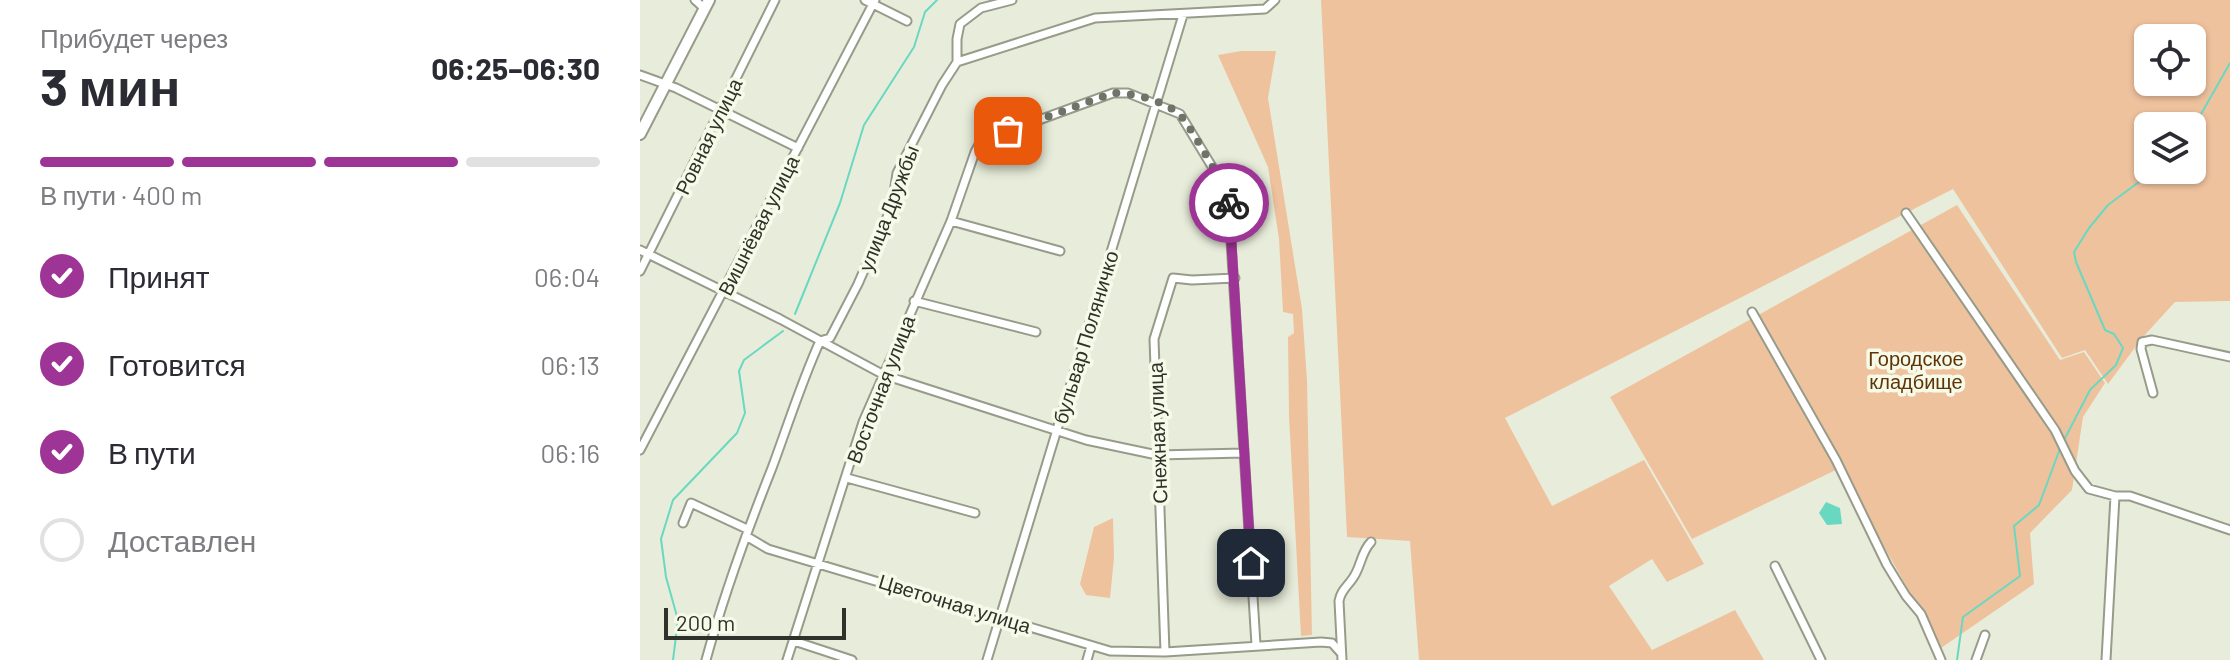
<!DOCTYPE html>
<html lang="ru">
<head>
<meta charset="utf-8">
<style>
	body { margin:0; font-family:Barlow,sans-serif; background:#f7f7f7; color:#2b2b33; height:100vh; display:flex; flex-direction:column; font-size:30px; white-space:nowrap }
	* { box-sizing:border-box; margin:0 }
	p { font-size:26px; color:#7c7c81 }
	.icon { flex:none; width:44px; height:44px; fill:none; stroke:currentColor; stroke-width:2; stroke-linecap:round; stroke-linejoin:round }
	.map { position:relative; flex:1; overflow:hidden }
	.panel { display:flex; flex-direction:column; background:#fff; width:640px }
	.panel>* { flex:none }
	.controls { position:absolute; left:1494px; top:24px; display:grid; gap:16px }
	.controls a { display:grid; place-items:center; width:72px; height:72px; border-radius:12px; background:#fff; box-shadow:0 2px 6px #0004; font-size:40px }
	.scale { position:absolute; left:24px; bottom:20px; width:182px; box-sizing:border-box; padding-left:8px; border:4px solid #2f312a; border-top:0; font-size:22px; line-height:28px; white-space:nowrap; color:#2f312a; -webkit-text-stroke:6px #f6fae8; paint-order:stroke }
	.pin { position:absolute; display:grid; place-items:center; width:68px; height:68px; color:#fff; margin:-34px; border-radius:16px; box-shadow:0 4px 12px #0006 }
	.courier { position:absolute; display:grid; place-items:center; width:80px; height:80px; margin:-40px; border:6px solid #9e3596; border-radius:50%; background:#fff; color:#222; box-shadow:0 2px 10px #0007 }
	.head em { font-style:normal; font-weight:700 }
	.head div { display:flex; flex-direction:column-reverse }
	.head { display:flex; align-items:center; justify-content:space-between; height:136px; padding:0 40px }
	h1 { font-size:52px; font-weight:700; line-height:60px }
	.bar { display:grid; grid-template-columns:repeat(4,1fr); gap:12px 8px; align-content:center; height:96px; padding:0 40px }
	.bar i { height:10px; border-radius:6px; background:#e1e1e2 }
	.bar .selected { background:#9e3596 }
	.bar p { grid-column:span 4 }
	ol { padding:0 40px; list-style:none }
	li { display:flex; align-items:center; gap:24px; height:88px }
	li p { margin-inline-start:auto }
	li .icon { padding:8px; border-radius:50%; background:#9e3596; color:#fff; stroke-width:4 }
	li:last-child { color:#7c7c81 }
	li i { width:44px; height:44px; border:4px solid #e1e1e2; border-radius:50% }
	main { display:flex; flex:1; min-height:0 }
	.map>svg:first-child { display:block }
	.green { fill:#efc29e; fill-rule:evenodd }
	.water { fill:#69d8c1 }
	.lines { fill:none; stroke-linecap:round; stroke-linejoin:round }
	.stream { stroke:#69d8c1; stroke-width:2 }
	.street-casing { stroke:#979b8a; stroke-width:11 }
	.secondary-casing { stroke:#979b8a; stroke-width:14 }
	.street { stroke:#fff; stroke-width:7 }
	.secondary { stroke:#fff; stroke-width:10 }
	.done { stroke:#707368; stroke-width:8; stroke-dasharray:0 14.4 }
	.route { stroke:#9e3596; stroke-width:10 }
	.labels { text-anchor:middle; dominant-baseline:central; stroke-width:7; stroke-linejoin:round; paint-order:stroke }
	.street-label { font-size:20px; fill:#2f312a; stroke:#f6fae8 }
	.park-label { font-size:20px; fill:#603407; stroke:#f6fae8 }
</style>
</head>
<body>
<main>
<section class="panel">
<div class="head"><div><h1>3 мин</h1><p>Прибудет через</p></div><em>06:25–06:30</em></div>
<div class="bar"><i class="selected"></i><i class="selected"></i><i class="selected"></i><i></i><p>В пути · 400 m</p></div>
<ol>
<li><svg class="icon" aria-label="check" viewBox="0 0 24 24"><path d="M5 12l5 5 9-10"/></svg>Принят<p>06:04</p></li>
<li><svg class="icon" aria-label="check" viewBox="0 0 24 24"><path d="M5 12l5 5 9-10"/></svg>Готовится<p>06:13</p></li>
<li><svg class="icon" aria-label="check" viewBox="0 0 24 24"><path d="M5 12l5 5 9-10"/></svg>В пути<p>06:16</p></li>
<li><i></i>Доставлен</li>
</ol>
</section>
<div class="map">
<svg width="1590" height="660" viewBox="0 0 1590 660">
	<rect width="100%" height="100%" fill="#e8eddb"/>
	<!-- green -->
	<path class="green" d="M681,0H1590V301L1535,302L1502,338L1468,384L1445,350L1422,358L1313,189L865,418L912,506L1004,460L1064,564L1027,582L1012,559L969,586L1012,650L1095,610L1124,660H779L770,541L707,537ZM1508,38H1552V82H1508ZM1508,126H1552V170H1508Z
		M601,51H636L628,98L662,309L667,380L672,635L661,636L649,416L648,337L654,333L653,314L643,312L639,239L628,167L578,55Z
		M1317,205L1420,360L1444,352L1465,383L1443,417L1432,490L1390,533L1394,584L1301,648L1200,468L1052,539L970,397Z
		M473,518L474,558L470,598L446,595L440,584L454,527Z"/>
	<!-- water -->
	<path class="water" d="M1186,502L1200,508L1202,524L1187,525L1179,513Z"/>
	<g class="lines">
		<!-- stream -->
		<path class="stream" d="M1552,130L1590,63
			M155,314L200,203L224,125L274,47L285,12L297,0
			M1424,440L1450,390L1476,365L1483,348L1474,334L1465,330L1436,262L1434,252L1449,228L1468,205L1515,170
			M33,660L38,620L26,577L21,539L33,500L97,433L105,413L99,371L104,360L143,331
			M1317,660L1323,617L1380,576L1374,526L1399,505L1421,446"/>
		<!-- street casing -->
		<g class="street-casing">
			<path id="street" d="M55,0L65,9
				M225,0L267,21
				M317,62V39L320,24L341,8L372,0
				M0,75L36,88L158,148
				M1266,213L1415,430L1435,471L1449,489L1475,496H1490L1590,530
				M311,221L420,251
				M0,250L140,319L244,375L446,440L517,455L604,453
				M0,271L135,0
				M274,301L396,332
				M1112,312L1196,460L1247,565L1266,596L1281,614L1301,660
				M1513,393L1501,349L1502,342L1512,340L1590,357
				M0,450L235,0
				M207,478L335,513
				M43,523L51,503L107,529
				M106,536L128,549L470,651L525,652L681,642L692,643L701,653
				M1135,566L1181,660
				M154,641L212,660
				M525,652L514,339L533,278L552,280L595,278
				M66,660C84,594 107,531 132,468C148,425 161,383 180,341L190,338L218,284L252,206L257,173L302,85L317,62L455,18L625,9L635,0
				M147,660L223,422L311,221L335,152L341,141L473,93H488L540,114L588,193L616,645
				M347,660L543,15
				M447,660L451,646
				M702,660L699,601C701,590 707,587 713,578C721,567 721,552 731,542
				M1336,660L1345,635
				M1466,660L1475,496"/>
		</g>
		<!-- secondary casing -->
		<g class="secondary-casing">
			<path id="secondary" d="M0,134L69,0"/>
		</g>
		<!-- street -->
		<use href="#street" class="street"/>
		<!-- secondary -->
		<use href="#secondary" class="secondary"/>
	</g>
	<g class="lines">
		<!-- done -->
		<path class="done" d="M368,131L473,93C493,93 522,100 538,113C549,122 578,178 588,193L589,203"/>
		<!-- route -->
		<path class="route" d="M589,203L611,563"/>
	</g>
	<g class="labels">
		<!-- street labels -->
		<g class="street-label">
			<text transform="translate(68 136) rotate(-64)">Ровная улица</text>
			<text transform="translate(248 208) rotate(-69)">улица Дружбы</text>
			<text transform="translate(118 225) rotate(-63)">Вишнёвая улица</text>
			<text transform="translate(445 337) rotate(-73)">бульвар Поляничко</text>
			<text transform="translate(240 389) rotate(-69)">Восточная улица</text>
			<text transform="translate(517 433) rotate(-92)">Снежная улица</text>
			<text transform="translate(315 603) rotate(17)">Цветочная улица</text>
		</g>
		<!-- park labels -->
		<g class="park-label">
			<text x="1276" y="358">Городское<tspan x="1276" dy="23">кладбище</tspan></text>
		</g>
	</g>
</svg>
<div class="controls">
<a><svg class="icon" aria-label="locate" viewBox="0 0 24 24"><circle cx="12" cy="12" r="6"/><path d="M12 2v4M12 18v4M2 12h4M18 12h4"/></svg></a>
<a><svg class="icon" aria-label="layers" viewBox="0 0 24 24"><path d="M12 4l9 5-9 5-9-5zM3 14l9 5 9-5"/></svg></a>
</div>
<div class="scale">200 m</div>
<div class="pin" style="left:368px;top:131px;background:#ea580c"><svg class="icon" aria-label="bag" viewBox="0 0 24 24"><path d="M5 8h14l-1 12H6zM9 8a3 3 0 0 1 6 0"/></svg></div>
<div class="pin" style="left:611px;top:563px;background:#1f2937"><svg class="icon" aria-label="home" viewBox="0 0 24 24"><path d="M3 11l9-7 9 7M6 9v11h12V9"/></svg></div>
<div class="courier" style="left:589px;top:203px"><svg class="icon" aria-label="bike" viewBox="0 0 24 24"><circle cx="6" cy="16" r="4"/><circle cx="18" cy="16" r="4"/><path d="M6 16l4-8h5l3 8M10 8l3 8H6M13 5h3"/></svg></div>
</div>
</main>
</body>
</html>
